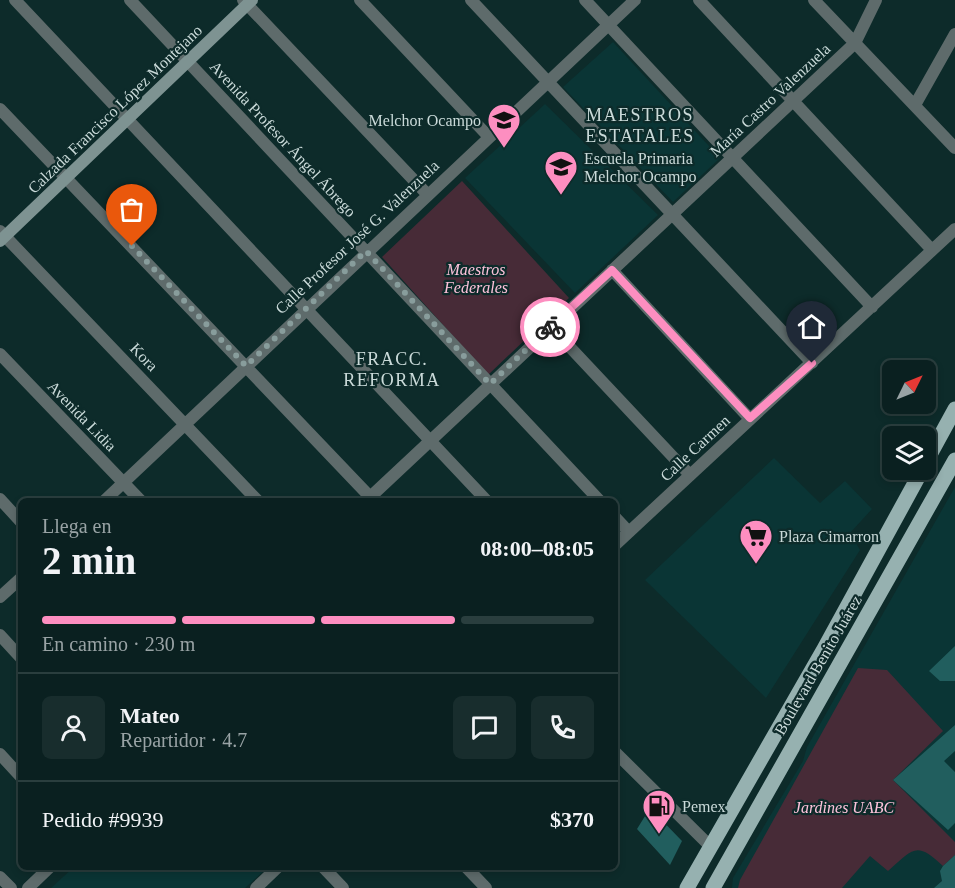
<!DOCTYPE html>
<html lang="es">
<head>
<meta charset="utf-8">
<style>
	body { margin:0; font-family:"Times New Roman",serif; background:#182d2d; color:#f1f3f6; height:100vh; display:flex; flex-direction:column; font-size:22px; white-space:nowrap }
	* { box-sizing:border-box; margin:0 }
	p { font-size:20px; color:#99a3a5 }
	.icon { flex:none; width:33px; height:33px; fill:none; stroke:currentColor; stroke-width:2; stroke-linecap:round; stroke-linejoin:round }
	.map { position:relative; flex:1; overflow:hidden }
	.sheet { position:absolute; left:18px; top:498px; width:600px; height:372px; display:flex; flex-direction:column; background:#0a2020; border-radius:9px; box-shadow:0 3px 9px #0003,0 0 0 2px #2a3e3e }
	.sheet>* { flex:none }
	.needle { width:39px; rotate:47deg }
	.controls { position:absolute; left:882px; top:360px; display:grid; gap:12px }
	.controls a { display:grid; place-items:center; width:54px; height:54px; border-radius:9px; background:#0a2020; box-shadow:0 3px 9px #0003,0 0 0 2px #2a3e3e; font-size:30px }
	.pin { position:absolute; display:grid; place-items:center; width:51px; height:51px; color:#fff; margin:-62px -26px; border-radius:50% 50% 50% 0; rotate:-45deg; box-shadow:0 0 6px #0007 }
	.pin .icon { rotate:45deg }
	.courier { position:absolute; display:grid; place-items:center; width:60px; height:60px; margin:-30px; border:4px solid #fd8ec0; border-radius:50%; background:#fff; color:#222; box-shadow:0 2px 8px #0007 }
	.overview em { font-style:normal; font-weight:700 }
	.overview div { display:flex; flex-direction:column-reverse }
	.overview { display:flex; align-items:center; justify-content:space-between; height:102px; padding:0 24px }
	h1 { font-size:39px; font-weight:700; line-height:45px }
	.bar { display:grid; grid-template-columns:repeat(4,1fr); gap:9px 6px; align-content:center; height:72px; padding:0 24px }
	.bar i { height:8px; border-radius:4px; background:#2a3e3e }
	.bar .current { background:#fd8ec0 }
	.bar p { grid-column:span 4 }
	.line { display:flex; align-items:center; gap:15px; padding:0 24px; border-top:2px solid #2a3e3e }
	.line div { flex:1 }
	.round { display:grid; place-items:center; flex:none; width:63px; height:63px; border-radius:9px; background:#182d2d }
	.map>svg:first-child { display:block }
	.built { fill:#0a3535 }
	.green { fill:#472b37 }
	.building { fill:#215e5e }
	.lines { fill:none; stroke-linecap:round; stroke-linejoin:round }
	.street { stroke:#5e6b6b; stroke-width:12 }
	.secondary { stroke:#7e9392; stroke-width:12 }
	.primary { stroke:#96b1b0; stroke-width:15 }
	.done { stroke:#889d9c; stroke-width:6; stroke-dasharray:0 10.8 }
	.route { stroke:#fd8ec0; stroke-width:8 }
	.labels { text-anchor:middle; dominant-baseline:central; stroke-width:4.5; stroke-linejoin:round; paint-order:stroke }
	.street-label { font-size:16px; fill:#cadad9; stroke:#0d2b2a }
	.poi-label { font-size:16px; fill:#cadad9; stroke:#0d2b2a; text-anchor:start }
	.park-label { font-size:16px; font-style:italic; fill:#fdc2da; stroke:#0d2b2a }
	.neighbourhood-label { font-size:18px; letter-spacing:1.5px; fill:#cadad9; stroke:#0d2b2a }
</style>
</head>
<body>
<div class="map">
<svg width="955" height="888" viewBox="0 0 955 888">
	<rect width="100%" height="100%" fill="#0d2b2a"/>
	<!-- built -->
	<path class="built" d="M613,42L720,158L673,202L563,87Z
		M545,104L658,215L575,293L465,178Z
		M774,458L820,503L845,481L872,509L850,533L860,550L766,698L645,580Z
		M955,487V888H732L733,878L803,761L807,747Z
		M74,867H268L245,888H51Z"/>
	<!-- green -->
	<path class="green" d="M462,181L569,298L488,375L382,257Z
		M858,668L887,670L943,731L893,780L955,842V855L943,866C916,840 913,849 888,871L870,856L842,888H738L740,880Z"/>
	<!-- building -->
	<path class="building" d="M955,646V681H940L929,671Z
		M955,725V751L944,761L955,772V823L948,830L893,780Z
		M650,808L682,841L670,865L637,829Z
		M955,855V888H934L942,881L940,871L943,866Z"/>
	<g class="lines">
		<!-- street -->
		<path class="street" d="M15,0L487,501
			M130,0L600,501
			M243,0L427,194
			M360,0L488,136
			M471,0L812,363
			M585,0L872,307
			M699,0L932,250
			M814,0L955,148
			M915,105L955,34
			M0,109L374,501
			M0,231L258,501
			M612,270L750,419
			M551,327L690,475
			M0,354L141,501
			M0,499L21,522
			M104,501L635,0
			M366,501L855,43L876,0
			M615,517L629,532
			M615,545L955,229
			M0,597L21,578
			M0,635L21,658
			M615,752L711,847
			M0,754L21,777
			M323,867L343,888
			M466,867L486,888
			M0,877L11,888
			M28,888L50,867
			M256,888L278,867"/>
		<!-- secondary -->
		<path class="secondary" d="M0,241L252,0"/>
		<!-- primary -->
		<path class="primary" d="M926,462L955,409
			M687,888L824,649L922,470
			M713,888L955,460"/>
	</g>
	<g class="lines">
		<!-- done -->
		<path class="done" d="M132,246L246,366L366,251L490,384L550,327"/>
		<!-- route -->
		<path class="route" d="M550,327L612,270L750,418L812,363"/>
	</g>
	<!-- icons -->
	<defs>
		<g id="school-pin" transform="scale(1.725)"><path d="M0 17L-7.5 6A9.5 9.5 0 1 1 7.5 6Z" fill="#fd8ec0" stroke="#0d2b2a"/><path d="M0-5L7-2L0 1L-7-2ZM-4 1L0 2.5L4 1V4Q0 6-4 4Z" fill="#111"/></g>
		<g id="supermarket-pin" transform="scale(1.725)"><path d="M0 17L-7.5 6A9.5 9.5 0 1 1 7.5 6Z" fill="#fd8ec0" stroke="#0d2b2a"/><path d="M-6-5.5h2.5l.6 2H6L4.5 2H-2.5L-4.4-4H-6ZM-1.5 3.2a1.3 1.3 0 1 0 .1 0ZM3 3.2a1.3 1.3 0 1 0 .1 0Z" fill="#111"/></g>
		<g id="fuel-pin" transform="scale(1.725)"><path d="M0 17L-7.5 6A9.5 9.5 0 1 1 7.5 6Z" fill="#fd8ec0" stroke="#0d2b2a"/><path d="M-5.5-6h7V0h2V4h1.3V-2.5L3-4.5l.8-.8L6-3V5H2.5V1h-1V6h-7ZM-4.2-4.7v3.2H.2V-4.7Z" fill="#111"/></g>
	</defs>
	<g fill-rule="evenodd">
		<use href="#school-pin" x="504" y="120"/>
		<use href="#school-pin" x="561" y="167"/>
		<use href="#supermarket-pin" x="756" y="536"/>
		<use href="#fuel-pin" x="659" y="806"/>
	</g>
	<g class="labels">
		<!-- street labels -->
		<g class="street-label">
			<text transform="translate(770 100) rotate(-43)">María Castro Valenzuela</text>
			<text transform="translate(115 109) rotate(-44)">Calzada Francisco López Montejano</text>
			<text transform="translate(283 139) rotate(47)">Avenida Profesor Ángel Ábrego</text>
			<text transform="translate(357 237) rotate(-43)">Calle Profesor José G. Valenzuela</text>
			<text transform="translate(144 357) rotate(46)">Kora</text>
			<text transform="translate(82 416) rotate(46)">Avenida Lidia</text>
			<text transform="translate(695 448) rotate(-43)">Calle Carmen</text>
			<text transform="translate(818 665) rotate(-60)">Boulevard Benito Juárez</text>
		</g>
		<!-- poi labels -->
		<g class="poi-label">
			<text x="481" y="120" text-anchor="end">Melchor Ocampo</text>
			<text x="584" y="158">Escuela Primaria<tspan x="584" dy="18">Melchor Ocampo</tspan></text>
			<text x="779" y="536">Plaza Cimarron</text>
			<text x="682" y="806">Pemex</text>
		</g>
		<!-- park labels -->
		<g class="park-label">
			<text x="476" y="269">Maestros<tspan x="476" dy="18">Federales</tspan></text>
			<text x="844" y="807">Jardines UABC</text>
		</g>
		<!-- neighbourhood labels -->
		<g class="neighbourhood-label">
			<text x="640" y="115">MAESTROS<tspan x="640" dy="21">ESTATALES</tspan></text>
			<text x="392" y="359">FRACC.<tspan x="392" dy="21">REFORMA</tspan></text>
		</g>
	</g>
</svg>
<div class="controls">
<a><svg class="needle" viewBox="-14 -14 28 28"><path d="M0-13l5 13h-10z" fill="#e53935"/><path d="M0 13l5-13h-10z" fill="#99a3a5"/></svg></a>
<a><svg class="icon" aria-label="layers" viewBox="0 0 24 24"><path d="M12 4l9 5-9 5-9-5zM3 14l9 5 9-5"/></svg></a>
</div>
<div class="pin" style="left:132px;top:246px;background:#ea580c"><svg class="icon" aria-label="bag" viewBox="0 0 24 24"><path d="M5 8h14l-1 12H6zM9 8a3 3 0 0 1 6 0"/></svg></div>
<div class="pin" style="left:812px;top:363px;background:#1f2937"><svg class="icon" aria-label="home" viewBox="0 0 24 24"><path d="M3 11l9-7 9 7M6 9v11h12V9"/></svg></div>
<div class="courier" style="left:550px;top:327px"><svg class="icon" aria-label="bike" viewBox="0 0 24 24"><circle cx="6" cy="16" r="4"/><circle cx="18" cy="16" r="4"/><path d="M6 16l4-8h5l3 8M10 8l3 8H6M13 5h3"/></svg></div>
<section class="sheet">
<div class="overview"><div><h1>2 min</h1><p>Llega en</p></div><em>08:00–08:05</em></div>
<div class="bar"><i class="current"></i><i class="current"></i><i class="current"></i><i></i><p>En camino · 230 m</p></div>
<div class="line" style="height:108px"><a class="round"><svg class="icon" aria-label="person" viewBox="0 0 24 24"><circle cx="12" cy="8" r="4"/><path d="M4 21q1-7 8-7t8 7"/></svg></a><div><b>Mateo</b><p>Repartidor · 4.7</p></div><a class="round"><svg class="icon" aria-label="chat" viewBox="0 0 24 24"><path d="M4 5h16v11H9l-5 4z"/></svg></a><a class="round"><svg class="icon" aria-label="phone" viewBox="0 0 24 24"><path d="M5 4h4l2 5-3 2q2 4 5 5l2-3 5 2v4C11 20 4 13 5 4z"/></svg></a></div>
<div class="line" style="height:78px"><div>Pedido #9939</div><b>$370</b></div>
</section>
</div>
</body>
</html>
